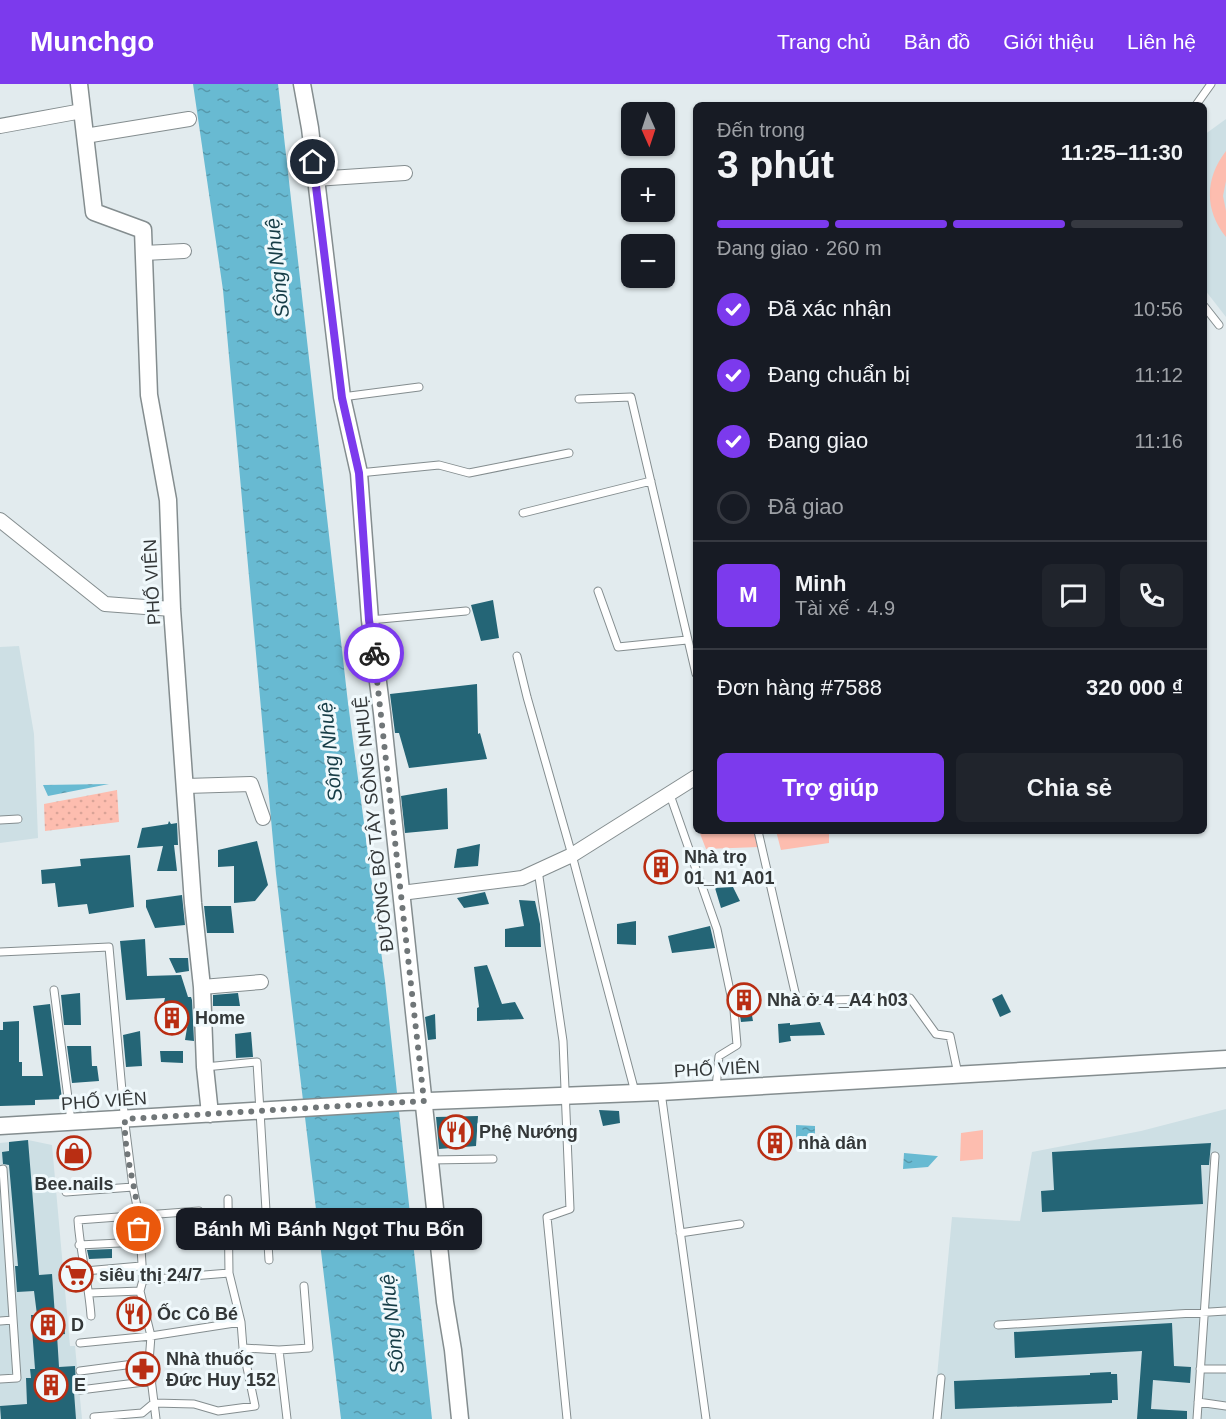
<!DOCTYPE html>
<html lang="vi">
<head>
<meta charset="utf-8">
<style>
	body { margin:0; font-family:Helvetica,sans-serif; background:#20242c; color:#f1f3f6; height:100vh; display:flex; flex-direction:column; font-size:22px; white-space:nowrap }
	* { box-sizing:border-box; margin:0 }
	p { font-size:20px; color:#9ea1a6 }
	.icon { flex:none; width:33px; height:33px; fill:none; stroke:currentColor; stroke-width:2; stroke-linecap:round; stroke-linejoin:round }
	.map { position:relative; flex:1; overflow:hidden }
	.side { position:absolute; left:693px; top:18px; width:514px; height:732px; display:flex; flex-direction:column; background:#171b24; border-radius:9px; box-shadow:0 2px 4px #0004 }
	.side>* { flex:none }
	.needle { width:39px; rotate:177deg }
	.buttons { position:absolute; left:621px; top:18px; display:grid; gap:12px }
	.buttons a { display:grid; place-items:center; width:54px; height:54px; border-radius:9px; background:#171b24; box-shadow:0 2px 4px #0004; font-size:30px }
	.pin { position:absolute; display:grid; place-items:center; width:51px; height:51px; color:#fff; margin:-26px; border:3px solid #fff; border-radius:50%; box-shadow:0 2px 6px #0007 }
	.courier { position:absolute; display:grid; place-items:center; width:60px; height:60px; margin:-30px; border:4px solid #7c3aed; border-radius:50%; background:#fff; color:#222; box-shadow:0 2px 8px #0007 }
	.bubble { position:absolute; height:42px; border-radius:9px; background:#171b24; box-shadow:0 2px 4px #0004; font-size:20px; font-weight:600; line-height:42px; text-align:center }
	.head em { font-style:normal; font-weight:600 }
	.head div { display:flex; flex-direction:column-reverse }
	.head { display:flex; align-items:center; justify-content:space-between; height:102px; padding:0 24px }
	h1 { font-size:39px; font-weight:600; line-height:45px }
	.bar { display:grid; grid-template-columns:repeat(4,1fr); gap:9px 6px; align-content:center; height:72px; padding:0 24px }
	.bar i { height:8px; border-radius:4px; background:#363941 }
	.bar .on { background:#7c3aed }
	.bar p { grid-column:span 4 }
	.line { display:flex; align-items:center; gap:15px; padding:0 24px; border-top:2px solid #363941 }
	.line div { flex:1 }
	.round { display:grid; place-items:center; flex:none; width:63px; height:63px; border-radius:9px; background:#20242c }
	ol { padding:0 24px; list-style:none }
	li { display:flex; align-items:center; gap:18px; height:66px }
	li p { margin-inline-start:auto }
	li .icon { padding:6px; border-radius:50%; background:#7c3aed; color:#fff; stroke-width:4 }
	li:last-child { color:#9ea1a6 }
	li i { width:33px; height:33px; border:3px solid #363941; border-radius:50% }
	.cta { display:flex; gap:12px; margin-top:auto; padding:12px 24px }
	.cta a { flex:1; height:69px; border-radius:9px; background:#7c3aed; color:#fff; font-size:24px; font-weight:600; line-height:69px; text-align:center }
	.cta a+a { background:#20242c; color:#f1f3f6 }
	header { display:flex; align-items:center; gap:36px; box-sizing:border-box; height:84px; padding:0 30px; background:#7c3aed; color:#fff }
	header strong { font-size:28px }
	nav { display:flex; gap:33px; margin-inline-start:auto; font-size:21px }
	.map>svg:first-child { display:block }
	.built { fill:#cddfe4 }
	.grass { fill:#fdbdaf }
	.garden { fill:url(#garden-dots) }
	.water { fill:url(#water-ripples) }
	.building { fill:#246576 }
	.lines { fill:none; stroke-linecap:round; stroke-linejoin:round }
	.service-casing { stroke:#848d8f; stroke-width:9 }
	.minor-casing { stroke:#848d8f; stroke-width:16 }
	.tertiary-casing { stroke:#848d8f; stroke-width:19 }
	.service { stroke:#fff; stroke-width:7 }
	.minor { stroke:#fff; stroke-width:14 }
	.tertiary { stroke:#fff; stroke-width:16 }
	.done { stroke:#707678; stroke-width:6; stroke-dasharray:0 10.8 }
	.route { stroke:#7c3aed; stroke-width:8 }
	.labels { text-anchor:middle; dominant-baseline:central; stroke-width:6; stroke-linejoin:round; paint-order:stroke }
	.street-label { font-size:18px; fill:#333738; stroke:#f0f9fc }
	.poi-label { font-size:18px; font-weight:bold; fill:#333738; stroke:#f0f9fc; text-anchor:start }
	.water-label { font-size:20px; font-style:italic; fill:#153c46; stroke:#f0f9fc }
</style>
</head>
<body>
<header>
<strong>Munchgo</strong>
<nav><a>Trang chủ</a><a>Bản đồ</a><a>Giới thiệu</a><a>Liên hệ</a></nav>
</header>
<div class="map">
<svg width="1226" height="1335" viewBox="0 0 1226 1335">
	<defs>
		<pattern id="garden-dots" width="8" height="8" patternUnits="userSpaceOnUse" patternTransform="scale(1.5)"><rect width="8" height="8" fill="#fdbdaf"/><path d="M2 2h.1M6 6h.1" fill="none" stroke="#d9a397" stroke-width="1.8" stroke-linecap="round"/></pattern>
		<pattern id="water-ripples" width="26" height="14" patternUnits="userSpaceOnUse" patternTransform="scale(1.5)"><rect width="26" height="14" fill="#68bad2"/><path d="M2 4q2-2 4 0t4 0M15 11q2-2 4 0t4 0" fill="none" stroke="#5698ab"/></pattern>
	</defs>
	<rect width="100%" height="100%" fill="#e2ebee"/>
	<!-- built -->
	<path class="built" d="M1226,35V233L1205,206L1204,51Z
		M19,562L34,650L38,754L0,759V563Z
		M1226,1025V1335H933L952,1133L1020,1137L1032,1068L1141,1047Z
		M28,1056L52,1061L70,1262H75L82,1335H0V1059Z"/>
	<!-- grass -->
	<path class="grass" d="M1226,67V97L1223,112L1226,127V153C1204,126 1205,94 1226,67Z
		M699,747H755L759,763L706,765Z
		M776,747H829V759L781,766Z
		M983,1046V1075L960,1077L961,1049Z"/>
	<!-- garden -->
	<path class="garden" d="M117,706L119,738L45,747L44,720Z"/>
	<!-- water -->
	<path class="water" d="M193,0H278L348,619L385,897L432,1335H341L276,790L223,206Z
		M109,700L48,712L43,701Z
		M796,1041L815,1042V1059L796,1064Z
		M904,1069L937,1072H938L928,1083L903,1085Z"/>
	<!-- building -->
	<path class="building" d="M493,516L499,554L481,557L471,521Z
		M477,600L478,650L480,649L487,675L409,684L399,649H395L390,610Z
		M447,704L448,745L405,749L401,712Z
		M169,737L171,740L177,739L178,761H174L177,787H157L163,762L137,764L142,744L168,740Z
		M257,757L268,801L255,817L234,819V782L218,783V766Z
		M480,760L478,782L454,784L457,765Z
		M130,771L134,823L89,830L87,820L58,823L55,799L42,800L41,786L81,782L80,775Z
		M668,772L669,788L655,793L652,778Z
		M733,803L740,817L721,824L715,804Z
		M485,808L489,820L464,824L457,814Z
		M182,811L185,841L155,844L146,823V816Z
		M519,816L535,817L540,840L541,863H505V845L524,842Z
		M204,822H231L234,849H207Z
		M636,837V861L617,860V840Z
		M710,842L715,864L672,869L668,852Z
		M145,855L147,892L181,891L188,913H191L192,916L194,957L185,956L188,938L167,939L166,922H163L165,914L126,916L120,857Z
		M169,874H188L189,887L176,889Z
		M487,881L502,920L515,918L524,935L477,937V924L479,923L474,883Z
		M753,905L756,926H751L753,937L741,938L736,906Z
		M80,909L81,941H64L61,911Z
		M238,909L240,922H213V911Z
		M1002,910L1011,928L1000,933L992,915Z
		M50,920L62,1015L35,1016V1021L0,1022V946H3V938L19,937V978H22V992H43L33,922Z
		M435,930L436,955L428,956L425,933Z
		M820,938L825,951L790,952L791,957L779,959L778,940L790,939V941Z
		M140,947L142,982L126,983L123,951Z
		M251,948L253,973L236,974L235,950Z
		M67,962H91L92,982H97L99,997L72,999Z
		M160,967H183V979L161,978Z
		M599,1026L619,1027L620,1039L603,1042Z
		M478,1032L476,1062L439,1065L436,1033Z
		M786,1051V1064L766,1065L761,1053Z
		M28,1056L39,1191L52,1190L55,1232H63L65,1250L57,1251L59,1283L75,1282L76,1302L74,1308L76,1335H1L0,1322L27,1320L26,1294H31L30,1285H35L31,1231H37L34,1207L17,1208L15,1182H18L9,1081L3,1080L2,1068L9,1067V1058Z
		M1211,1059L1209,1081H1201L1203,1120L1042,1128L1041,1107L1054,1106L1052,1068Z
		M112,1165V1174L89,1175L87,1166Z
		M1172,1239L1174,1282L1191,1283L1190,1299L1153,1296L1151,1325L1187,1327V1335H1137L1142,1267L1015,1274L1014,1248Z
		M1111,1288V1290H1117L1118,1316H1112V1319L955,1325L954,1297L1090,1291V1289Z"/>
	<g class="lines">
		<!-- service casing -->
		<g class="service-casing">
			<path id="service" d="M1196,21L1211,0
				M1204,222L1219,241
				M342,313L419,303
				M579,315L631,313L696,590
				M359,389L439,381L469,389L569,369
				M523,429L651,397
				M598,507L618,563L687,556
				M370,536L466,527
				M517,572L527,613L572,771L635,1008
				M669,708L717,845L734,926L737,961L719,972L716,1004
				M0,736L18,735
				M758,747L797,917L910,914L936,950L950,952L958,990
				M538,786L563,957L570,1125L547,1133L567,1335
				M0,868L109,863L125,1040L133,1103L139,1132L143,1196L140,1207L151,1252L149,1278L156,1335
				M54,906L71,1037
				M205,983L257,978L269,1176
				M661,1008L706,1335
				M430,1076L493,1075
				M0,1086L3,1085L17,1294L0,1295
				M66,1108L133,1103
				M680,1149L740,1140
				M79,1161L140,1158
				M85,1187L141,1182
				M143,1196L229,1189
				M90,1209L140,1207
				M91,1232C89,1200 80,1169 78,1136L199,1127
				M0,1237L13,1236
				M998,1241L1226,1227
				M80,1259L151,1252L241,1238
				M243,1264L279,1266L309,1264L304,1202
				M279,1266L287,1335
				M1200,1285H1226
				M80,1287L149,1278
				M80,1306L152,1297
				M1198,1318L1226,1322
				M94,1333L142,1329L154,1319L194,1320L218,1327L255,1322L243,1264L241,1238L229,1189L228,1115
				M937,1335L941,1294
				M1197,1335L1215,1072"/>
		</g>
		<!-- minor casing -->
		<g class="minor-casing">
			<path id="minor" d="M0,42L82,27
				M85,52L189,35
				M315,95L405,89
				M144,169L184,167
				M0,436L105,520L172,525
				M186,702L251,700L263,734
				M401,809L522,794L572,771L696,693
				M202,903L261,898"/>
		</g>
		<!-- tertiary casing -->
		<g class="tertiary-casing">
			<path id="tertiary" d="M79,0L94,128L143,146L149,311L168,416L172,525L193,819L202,903L205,983L210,1030
				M302,0L310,44L342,313L359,389L370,536L382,629L445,1218L453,1266L460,1335
				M0,1042L404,1018L661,1008L1226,975"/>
		</g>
		<!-- service -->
		<use href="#service" class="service"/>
		<!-- minor -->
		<use href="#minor" class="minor"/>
		<!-- tertiary -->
		<use href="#tertiary" class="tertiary"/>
	</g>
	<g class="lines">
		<!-- done -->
		<path class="done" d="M139,1145C139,1109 123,1072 125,1035L424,1017L374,569"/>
		<!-- route -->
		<path class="route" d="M313,78L342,314L359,389L369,536L374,569"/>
	</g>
	<!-- icons -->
	<defs>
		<g id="building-ring" transform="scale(1.725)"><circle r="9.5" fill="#f0f9fc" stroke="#b92e13" stroke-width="1.5"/><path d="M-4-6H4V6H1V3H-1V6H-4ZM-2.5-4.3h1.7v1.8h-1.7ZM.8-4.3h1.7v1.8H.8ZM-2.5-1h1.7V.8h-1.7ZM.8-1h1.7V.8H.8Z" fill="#b92e13"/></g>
		<g id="restaurant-ring" transform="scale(1.725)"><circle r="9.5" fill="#f0f9fc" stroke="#b92e13" stroke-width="1.5"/><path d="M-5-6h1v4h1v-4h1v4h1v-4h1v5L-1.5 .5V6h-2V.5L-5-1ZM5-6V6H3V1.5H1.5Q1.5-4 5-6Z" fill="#b92e13"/></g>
		<g id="shop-ring" transform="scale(1.725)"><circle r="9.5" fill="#f0f9fc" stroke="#b92e13" stroke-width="1.5"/><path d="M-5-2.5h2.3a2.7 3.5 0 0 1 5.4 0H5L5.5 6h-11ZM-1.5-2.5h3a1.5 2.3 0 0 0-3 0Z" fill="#b92e13"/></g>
		<g id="supermarket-ring" transform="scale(1.725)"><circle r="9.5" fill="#f0f9fc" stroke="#b92e13" stroke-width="1.5"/><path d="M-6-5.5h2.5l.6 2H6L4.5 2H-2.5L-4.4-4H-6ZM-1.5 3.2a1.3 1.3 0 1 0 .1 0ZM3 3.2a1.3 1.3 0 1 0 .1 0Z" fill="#b92e13"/></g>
		<g id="pharmacy-ring" transform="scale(1.725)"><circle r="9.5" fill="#f0f9fc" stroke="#b92e13" stroke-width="1.5"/><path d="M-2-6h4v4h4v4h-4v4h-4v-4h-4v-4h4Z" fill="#b92e13"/></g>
	</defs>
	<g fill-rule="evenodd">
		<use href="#building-ring" x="661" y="783"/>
		<use href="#building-ring" x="744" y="916"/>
		<use href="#building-ring" x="172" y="934"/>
		<use href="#restaurant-ring" x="456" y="1048"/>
		<use href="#building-ring" x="775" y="1059"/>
		<use href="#shop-ring" x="74" y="1069"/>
		<use href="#supermarket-ring" x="76" y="1191"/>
		<use href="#restaurant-ring" x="134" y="1230"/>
		<use href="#building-ring" x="48" y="1241"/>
		<use href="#pharmacy-ring" x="143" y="1285"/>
		<use href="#building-ring" x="51" y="1301"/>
	</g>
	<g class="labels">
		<!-- street labels -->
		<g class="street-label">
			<text transform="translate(152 498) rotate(-93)">PHỐ VIÊN</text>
			<text transform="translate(374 740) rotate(-96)">ĐƯỜNG BỜ TÂY SÔNG NHUỆ</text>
			<text transform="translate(717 985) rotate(-3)">PHỐ VIÊN</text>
			<text transform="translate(104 1017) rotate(-4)">PHỐ VIÊN</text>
		</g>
		<!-- poi labels -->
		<g class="poi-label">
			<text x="684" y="773">Nhà trọ<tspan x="684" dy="21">01_N1 A01</tspan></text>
			<text x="767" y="916">Nhà ở 4 _A4 h03</text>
			<text x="195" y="934">Home</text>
			<text x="479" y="1048">Phệ Nướng</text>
			<text x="798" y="1059">nhà dân</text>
			<text x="74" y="1100" text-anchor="middle">Bee.nails</text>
			<text x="99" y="1191">siêu thị 24/7</text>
			<text x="157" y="1230">Ốc Cô Bé</text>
			<text x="71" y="1241">D</text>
			<text x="166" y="1275">Nhà thuốc<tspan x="166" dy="21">Đức Huy 152</tspan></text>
			<text x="74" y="1301">E</text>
		</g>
		<!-- water labels -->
		<g class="water-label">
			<text transform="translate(277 184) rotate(-96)">Sông Nhuệ</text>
			<text transform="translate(330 668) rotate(-96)">Sông Nhuệ</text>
			<text transform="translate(392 1240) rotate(-96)">Sông Nhuệ</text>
		</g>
	</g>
</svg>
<div class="buttons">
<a><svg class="needle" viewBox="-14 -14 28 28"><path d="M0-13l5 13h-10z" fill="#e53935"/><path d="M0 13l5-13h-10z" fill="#9ea1a6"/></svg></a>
<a>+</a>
<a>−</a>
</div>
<div class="pin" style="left:139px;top:1145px;background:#ea580c"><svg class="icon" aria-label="bag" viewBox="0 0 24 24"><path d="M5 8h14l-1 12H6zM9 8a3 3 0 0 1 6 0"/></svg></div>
<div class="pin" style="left:313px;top:78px;background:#1f2937"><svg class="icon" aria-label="home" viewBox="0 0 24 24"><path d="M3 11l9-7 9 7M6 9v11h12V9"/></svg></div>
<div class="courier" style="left:374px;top:569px"><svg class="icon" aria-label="bike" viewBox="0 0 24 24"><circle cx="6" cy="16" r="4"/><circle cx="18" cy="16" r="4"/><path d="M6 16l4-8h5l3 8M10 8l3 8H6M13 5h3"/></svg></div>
<div class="bubble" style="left:176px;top:1124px;width:306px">Bánh Mì Bánh Ngọt Thu Bốn</div>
<section class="side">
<div class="head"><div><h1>3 phút</h1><p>Đến trong</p></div><em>11:25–11:30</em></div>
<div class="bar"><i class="on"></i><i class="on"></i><i class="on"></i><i></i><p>Đang giao · 260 m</p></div>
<ol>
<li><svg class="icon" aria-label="check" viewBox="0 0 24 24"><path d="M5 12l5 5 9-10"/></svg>Đã xác nhận<p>10:56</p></li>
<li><svg class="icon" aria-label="check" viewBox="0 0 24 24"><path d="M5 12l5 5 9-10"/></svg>Đang chuẩn bị<p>11:12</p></li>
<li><svg class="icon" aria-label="check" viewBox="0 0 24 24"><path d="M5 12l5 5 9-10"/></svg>Đang giao<p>11:16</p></li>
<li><i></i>Đã giao</li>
</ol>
<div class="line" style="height:108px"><b class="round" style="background:#7c3aed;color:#fff">M</b><div><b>Minh</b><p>Tài xế · 4.9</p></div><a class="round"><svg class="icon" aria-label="chat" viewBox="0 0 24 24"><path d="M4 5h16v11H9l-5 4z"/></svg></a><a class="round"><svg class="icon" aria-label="phone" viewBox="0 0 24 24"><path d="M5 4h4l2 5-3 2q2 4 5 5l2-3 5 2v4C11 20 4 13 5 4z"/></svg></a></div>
<div class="line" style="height:78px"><div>Đơn hàng #7588</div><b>320 000 ₫</b></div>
<div class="cta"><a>Trợ giúp</a><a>Chia sẻ</a></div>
</section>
</div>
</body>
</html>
